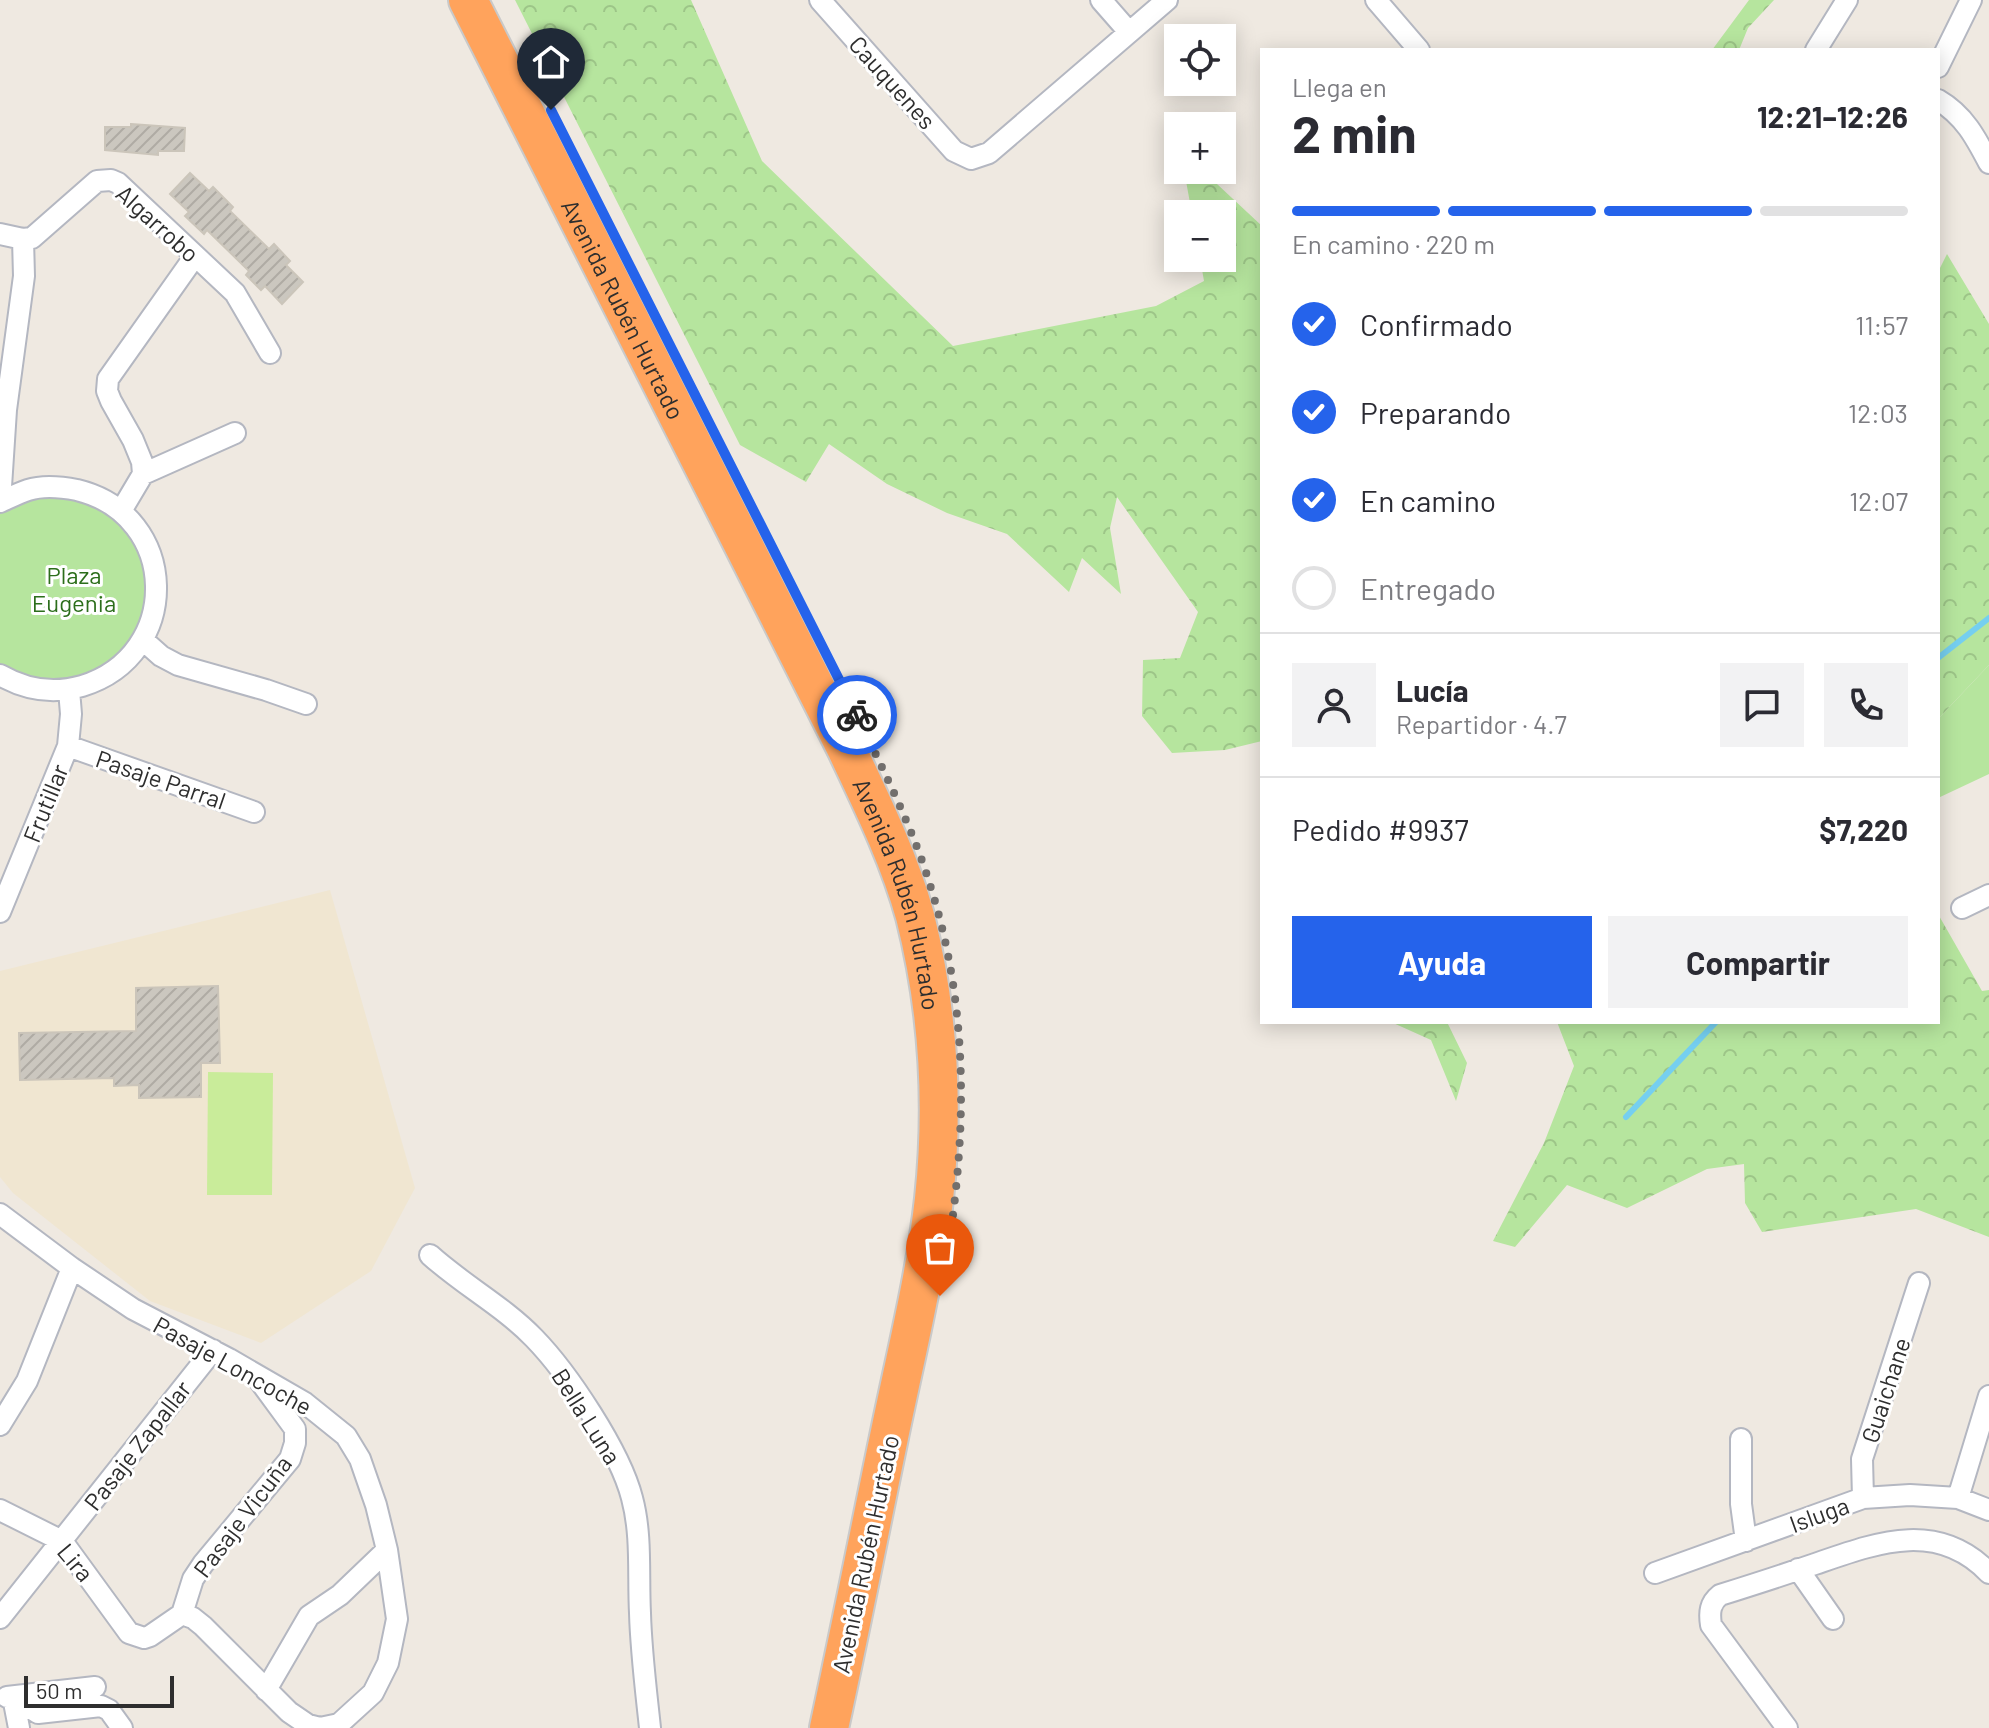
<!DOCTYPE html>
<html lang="es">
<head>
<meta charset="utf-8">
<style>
	body { margin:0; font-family:Barlow,sans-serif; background:#f2f2f3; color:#2b2b33; height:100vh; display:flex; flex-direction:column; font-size:30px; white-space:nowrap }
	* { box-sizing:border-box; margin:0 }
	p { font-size:26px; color:#7c7c81 }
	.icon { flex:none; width:44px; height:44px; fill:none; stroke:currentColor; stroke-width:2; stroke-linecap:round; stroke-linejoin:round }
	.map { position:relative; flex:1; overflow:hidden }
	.side { position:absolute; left:1260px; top:48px; width:680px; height:976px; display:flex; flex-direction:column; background:#fff; border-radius:0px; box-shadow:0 4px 20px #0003 }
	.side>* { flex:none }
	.fabs { position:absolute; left:1164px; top:24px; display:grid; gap:16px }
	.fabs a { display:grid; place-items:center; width:72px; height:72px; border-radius:0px; background:#fff; box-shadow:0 4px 20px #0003; font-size:40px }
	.scale { position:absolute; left:24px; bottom:20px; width:150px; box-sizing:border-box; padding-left:8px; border:4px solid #2e2e2e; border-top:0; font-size:22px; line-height:28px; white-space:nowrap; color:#2e2e2e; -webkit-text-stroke:6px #fff; paint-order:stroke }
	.pin { position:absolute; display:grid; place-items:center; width:68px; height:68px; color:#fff; margin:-82px -34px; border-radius:50% 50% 50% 0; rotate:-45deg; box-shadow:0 0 8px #0007 }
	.pin .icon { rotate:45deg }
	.courier { position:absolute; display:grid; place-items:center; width:80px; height:80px; margin:-40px; border:6px solid #2563eb; border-radius:50%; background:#fff; color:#222; box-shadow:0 2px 10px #0007 }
	.summary em { font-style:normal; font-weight:700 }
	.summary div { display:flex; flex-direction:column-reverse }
	.summary { display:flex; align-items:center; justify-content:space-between; height:136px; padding:0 32px }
	h1 { font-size:52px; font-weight:700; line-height:60px }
	.bar { display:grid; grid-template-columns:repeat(4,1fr); gap:12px 8px; align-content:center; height:96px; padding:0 32px }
	.bar i { height:10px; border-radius:6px; background:#e1e1e2 }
	.bar .active { background:#2563eb }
	.bar p { grid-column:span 4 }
	.line { display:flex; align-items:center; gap:20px; padding:0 32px; border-top:2px solid #e1e1e2 }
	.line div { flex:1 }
	.round { display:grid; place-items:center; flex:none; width:84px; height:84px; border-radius:0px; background:#f2f2f3 }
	ol { padding:0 32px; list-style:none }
	li { display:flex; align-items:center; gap:24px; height:88px }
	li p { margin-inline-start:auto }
	li .icon { padding:8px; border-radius:50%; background:#2563eb; color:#fff; stroke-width:4 }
	li:last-child { color:#7c7c81 }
	li i { width:44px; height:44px; border:4px solid #e1e1e2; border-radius:50% }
	.action { display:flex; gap:16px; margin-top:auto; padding:16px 32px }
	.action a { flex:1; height:92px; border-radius:0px; background:#2563eb; color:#fff; font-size:32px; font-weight:700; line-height:92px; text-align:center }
	.action a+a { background:#f2f2f3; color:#2b2b33 }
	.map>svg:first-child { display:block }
	.education { fill:#f0e6d1 }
	.grass { fill:#b6e59e }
	.forest { fill:url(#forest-crowns) }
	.pitch { fill:#c9ec9a }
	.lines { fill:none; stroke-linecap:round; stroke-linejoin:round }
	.stream { stroke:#75cff0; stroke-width:6 }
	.building { fill:url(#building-hatch); stroke:#cbc5ba; stroke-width:2 }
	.street-casing { stroke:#b4b7c1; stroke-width:24 }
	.highway-casing { stroke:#c9c9c9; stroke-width:42 }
	.street { stroke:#fff; stroke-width:20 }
	.highway { stroke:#ffa35c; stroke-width:38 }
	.done { stroke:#726f6d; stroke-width:8; stroke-dasharray:0 14.4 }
	.route { stroke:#2563eb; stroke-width:10 }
	.labels { text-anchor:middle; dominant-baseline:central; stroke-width:6; stroke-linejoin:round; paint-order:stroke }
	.street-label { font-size:24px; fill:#2e2e2e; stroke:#fff }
	.park-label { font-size:24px; fill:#2c6e1b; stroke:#fff }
</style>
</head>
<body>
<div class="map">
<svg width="1989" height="1728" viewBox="0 0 1989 1728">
	<defs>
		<pattern id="forest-crowns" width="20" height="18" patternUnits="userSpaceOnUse" patternTransform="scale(2)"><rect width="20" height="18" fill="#b6e59e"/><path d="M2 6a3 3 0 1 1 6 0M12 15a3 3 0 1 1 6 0" fill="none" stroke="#9dc588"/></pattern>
		<pattern id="building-hatch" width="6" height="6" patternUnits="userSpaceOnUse" patternTransform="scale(2)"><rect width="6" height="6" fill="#cbc7bf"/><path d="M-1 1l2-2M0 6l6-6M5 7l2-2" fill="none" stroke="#afaba4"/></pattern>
	</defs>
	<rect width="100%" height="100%" fill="#efe9e1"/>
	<!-- education -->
	<path class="education" d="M330,890L415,1188L371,1271L261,1343L150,1301L13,1193L0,1177V971Z"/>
	<!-- grass -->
	<path class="grass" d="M49,494C59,495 70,495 80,497C96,502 109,512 121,523C199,596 100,730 0,664V512L19,500Z
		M1989,665V774L1938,798V719Z"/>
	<!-- forest -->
	<path class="forest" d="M515,0H691L762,161L953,346L1156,306L1204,281L1200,258H1222V214H1192L1184,170H1202L1262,226V741L1225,750L1172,753L1142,716L1143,660L1180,658L1198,612L1117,497L1110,528L1121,594L1082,558L1069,592L1007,534L947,513L887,484L829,444L806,482L740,445Z
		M1749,0H1774L1748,28L1739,50H1712Z
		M1947,254L1989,324V665L1938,719V272Z
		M1938,914L1982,991L1989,990V1237L1916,1209L1762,1232L1745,1203L1744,1164L1707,1169L1627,1208L1567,1185L1515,1247L1493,1241L1544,1143L1574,1066L1557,1022H1938Z
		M1391,1022H1447L1467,1063L1456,1101L1431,1040Z"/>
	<!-- pitch -->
	<path class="pitch" d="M208,1072L273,1073L272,1195H207Z"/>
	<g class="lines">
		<!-- stream -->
		<path class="stream" d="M1938,658L1989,618
			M1626,1117L1716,1022"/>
	</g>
	<!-- building -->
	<path class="building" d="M131,124L185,128L184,151H158V155L105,150V127H131Z
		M190,173L209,191L213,187L233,207L230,211L269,249L274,244L290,261L286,265L303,282L282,304L265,286L261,290L246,275L249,271L207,230L204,234L185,216L189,212L170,194Z
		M218,986L220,1063H201V1097L139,1098V1085L114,1086V1078L20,1080L19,1033L136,1031V988Z"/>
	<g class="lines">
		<!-- street casing -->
		<g class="street-casing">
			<path id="street" d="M820,0L954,151L971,159L989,153L1167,0
				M1101,0L1129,32
				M1376,0L1419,50
				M1816,50L1847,0
				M1938,67L1971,0
				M1938,100C1964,115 1976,138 1989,163
				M0,234L23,239L24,276L6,410L0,502
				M23,239L32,238L97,181L111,180L118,183L235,293L270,353
				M143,474L235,433
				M0,502C9,498 19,493 28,490C43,485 62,487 77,490C180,515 183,655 82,686C54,694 26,690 0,675
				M121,511L143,474L142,462L133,440L111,401L107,391L108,379L195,256
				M143,640L161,656L178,665L266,690L306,704
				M68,746L254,812
				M1962,908L1989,895
				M0,912L68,746L71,714L69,690
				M0,1214L72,1268L133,1309L229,1359L305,1403L346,1436L360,1459L376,1505L387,1550L397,1619L388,1663L373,1693L339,1724L320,1728L308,1725L289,1712L203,1626L193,1618L182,1614
				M430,1255C463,1285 503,1306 534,1338C568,1373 620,1451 632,1498C642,1535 638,1575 640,1613C641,1651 646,1690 650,1728
				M0,1425L27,1381L72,1268
				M1741,1439V1504L1746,1541
				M1863,1498L1862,1459L1919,1283
				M1958,1498L1989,1396
				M0,1510L62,1541L129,1633L144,1638L150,1636L182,1614L193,1579L203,1564L290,1459L295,1443V1429L259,1380
				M1798,1569L1833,1619
				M1655,1573L1863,1498L1910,1495L1958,1498L1989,1510
				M0,1618L213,1350
				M266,1690L309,1616L340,1595L387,1550
				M7,1697L95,1687
				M13,1697L38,1713L101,1706L109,1710L122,1728
				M13,1697L19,1728
				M1787,1728L1711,1625C1709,1612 1710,1603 1720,1595C1752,1585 1783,1575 1815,1564C1876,1543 1937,1519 1989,1573"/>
		</g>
		<!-- highway casing -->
		<g class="highway-casing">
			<g id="highway">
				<path id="s1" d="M468,0L846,748C872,803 899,858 915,916C938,1008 944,1105 934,1199C925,1279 905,1358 889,1437C869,1534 850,1631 829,1728"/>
			</g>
		</g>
		<!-- street -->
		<use href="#street" class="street"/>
		<!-- highway -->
		<use href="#highway" class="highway"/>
	</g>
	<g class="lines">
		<!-- done -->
		<path class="done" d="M857,715C884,772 913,828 931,888C973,1022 966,1160 940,1296"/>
		<!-- route -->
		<path class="route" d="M551,110L857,715"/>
	</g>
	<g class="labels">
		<!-- street labels -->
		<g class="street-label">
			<text transform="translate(893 82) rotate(48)">Cauquenes</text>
			<text transform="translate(158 223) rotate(42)">Algarrobo</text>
			<text stroke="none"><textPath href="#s1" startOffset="346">Avenida Rubén Hurtado</textPath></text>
			<text transform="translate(161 779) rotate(19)">Pasaje Parral</text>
			<text transform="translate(45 803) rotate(-68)">Frutillar</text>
			<text stroke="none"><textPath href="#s1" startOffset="994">Avenida Rubén Hurtado</textPath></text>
			<text transform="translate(233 1365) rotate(29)">Pasaje Loncoche</text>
			<text transform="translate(1885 1390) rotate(-72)">Guaichane</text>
			<text transform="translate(587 1416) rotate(58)">Bella Luna</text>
			<text transform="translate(137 1445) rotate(-52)">Pasaje Zapallar</text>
			<text transform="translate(1819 1514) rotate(-20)">Isluga</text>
			<text transform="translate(242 1516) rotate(-53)">Pasaje Vicuña</text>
			<text transform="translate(865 1554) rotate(-78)">Avenida Rubén Hurtado</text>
			<text transform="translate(76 1562) rotate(50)">Lira</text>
		</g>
		<!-- park labels -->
		<g class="park-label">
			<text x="74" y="574">Plaza<tspan x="74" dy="28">Eugenia</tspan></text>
		</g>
	</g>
</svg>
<div class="fabs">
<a><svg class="icon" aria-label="locate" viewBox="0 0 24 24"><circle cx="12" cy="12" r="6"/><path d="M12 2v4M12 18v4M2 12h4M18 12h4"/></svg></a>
<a>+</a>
<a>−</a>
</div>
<div class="scale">50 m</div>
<div class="pin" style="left:940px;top:1296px;background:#ea580c"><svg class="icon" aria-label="bag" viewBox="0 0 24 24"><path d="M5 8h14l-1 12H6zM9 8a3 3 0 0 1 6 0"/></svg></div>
<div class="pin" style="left:551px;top:110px;background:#1f2937"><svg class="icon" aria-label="home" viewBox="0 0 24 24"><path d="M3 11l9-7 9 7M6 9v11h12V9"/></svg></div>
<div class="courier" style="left:857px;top:715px"><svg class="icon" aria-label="bike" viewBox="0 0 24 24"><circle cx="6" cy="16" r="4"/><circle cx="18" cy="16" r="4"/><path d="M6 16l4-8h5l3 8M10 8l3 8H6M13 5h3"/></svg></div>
<section class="side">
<div class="summary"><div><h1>2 min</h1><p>Llega en</p></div><em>12:21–12:26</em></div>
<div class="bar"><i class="active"></i><i class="active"></i><i class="active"></i><i></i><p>En camino · 220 m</p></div>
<ol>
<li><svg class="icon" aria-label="check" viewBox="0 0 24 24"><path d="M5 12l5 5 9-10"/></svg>Confirmado<p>11:57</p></li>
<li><svg class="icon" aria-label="check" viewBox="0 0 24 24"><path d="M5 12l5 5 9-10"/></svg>Preparando<p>12:03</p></li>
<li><svg class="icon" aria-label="check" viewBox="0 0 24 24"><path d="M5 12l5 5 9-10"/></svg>En camino<p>12:07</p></li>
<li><i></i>Entregado</li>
</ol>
<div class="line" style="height:144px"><a class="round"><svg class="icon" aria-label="person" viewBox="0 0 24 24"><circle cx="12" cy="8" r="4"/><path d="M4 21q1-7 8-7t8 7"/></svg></a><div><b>Lucía</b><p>Repartidor · 4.7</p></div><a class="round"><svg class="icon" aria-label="chat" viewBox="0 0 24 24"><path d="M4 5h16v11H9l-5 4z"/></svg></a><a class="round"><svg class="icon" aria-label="phone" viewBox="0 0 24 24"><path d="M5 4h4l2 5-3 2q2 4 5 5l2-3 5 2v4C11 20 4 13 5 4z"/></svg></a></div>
<div class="line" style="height:104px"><div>Pedido #9937</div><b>$7,220</b></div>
<div class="action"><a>Ayuda</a><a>Compartir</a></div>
</section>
</div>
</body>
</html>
